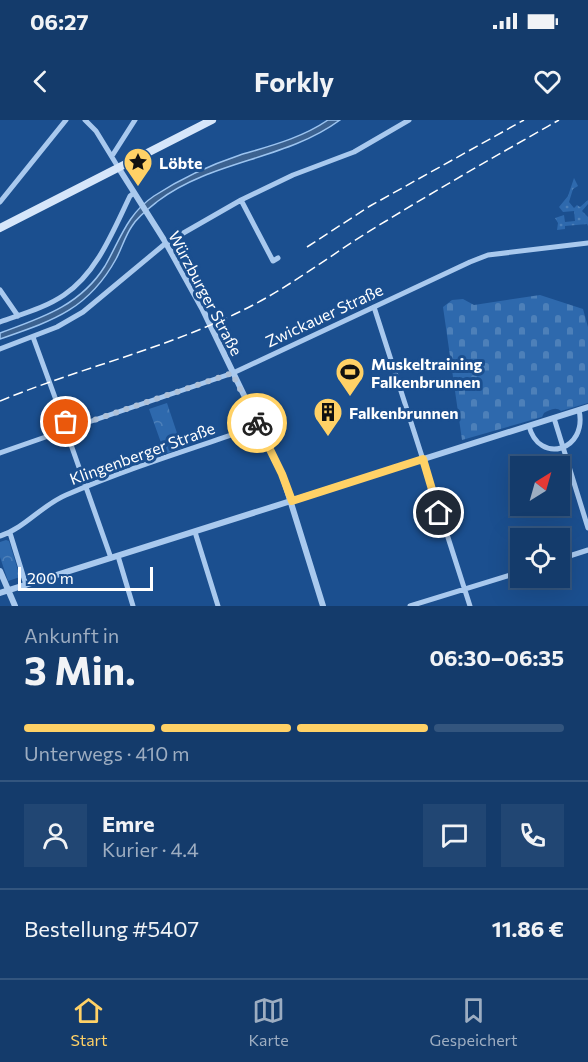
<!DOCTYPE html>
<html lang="de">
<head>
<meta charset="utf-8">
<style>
	body { margin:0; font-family:Commissioner,sans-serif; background:#214673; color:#f1f3f6; height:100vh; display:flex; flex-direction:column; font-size:22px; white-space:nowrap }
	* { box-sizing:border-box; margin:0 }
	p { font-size:20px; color:#9dadc1 }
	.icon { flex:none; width:33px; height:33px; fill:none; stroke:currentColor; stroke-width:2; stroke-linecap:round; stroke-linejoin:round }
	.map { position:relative; height:486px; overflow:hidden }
	.side { display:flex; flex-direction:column; background:#143b6b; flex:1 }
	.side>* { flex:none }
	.needle { width:39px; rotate:37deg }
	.tools { position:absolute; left:510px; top:336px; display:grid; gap:12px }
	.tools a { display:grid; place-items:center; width:60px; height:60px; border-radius:0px; background:#143b6b; box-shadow:0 6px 24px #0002,0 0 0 2px #33557e; font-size:30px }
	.scale { position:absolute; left:18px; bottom:15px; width:135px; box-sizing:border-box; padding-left:6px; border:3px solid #fff; border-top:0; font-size:16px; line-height:21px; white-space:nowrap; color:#fff; -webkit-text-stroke:4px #1b4f8f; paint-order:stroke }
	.pin { position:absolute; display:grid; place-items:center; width:51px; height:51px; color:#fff; margin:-26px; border:3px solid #fff; border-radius:50%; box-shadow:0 2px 6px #0007 }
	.courier { position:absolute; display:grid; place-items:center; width:60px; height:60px; margin:-30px; border:4px solid #ffd166; border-radius:50%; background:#fff; color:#222; box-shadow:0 2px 8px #0007 }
	.summary em { font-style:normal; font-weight:700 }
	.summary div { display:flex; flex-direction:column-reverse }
	.summary { display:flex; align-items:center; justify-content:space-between; height:102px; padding:0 24px }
	h1 { font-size:39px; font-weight:700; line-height:45px }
	.bar { display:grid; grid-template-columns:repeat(4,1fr); gap:9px 6px; align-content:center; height:72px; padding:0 24px }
	.bar i { height:8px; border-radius:4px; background:#33557e }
	.bar .on { background:#ffd166 }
	.bar p { grid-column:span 4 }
	.line { display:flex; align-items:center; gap:15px; padding:0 24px; border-top:2px solid #33557e }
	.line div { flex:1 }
	.round { display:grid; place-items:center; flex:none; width:63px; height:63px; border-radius:0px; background:#214673 }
	.status { display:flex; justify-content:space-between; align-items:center; height:42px; padding:0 30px; background:#143b6b; direction:ltr }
	.status svg { height:16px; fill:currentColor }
	header { display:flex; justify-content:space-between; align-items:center; height:78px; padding:0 24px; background:#143b6b; font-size:27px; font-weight:700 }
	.dock { display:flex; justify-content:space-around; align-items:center; height:84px; border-top:2px solid #33557e; background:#143b6b; font-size:16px; color:#9dadc1 }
	.dock a { display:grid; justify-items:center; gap:3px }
	.dock .on { color:#ffd166 }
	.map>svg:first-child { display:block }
	.grass { fill:url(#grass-dots) }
	.forest { fill:url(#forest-crowns) }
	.cemetery { fill:url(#cemetery-stones) }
	.water { fill:#3c6290; stroke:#9cc4f0; stroke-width:1.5 }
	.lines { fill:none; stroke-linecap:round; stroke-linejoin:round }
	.minor { stroke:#a9c9ee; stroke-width:5 }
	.tertiary { stroke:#a9c9ee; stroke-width:6 }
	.secondary { stroke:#d6e6fa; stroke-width:8 }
	.rail { stroke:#fff; stroke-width:1.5; stroke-dasharray:10 4.5; stroke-linecap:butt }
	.done { stroke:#afc1d8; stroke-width:6; stroke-dasharray:0 10.8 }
	.route { stroke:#ffd166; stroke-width:8 }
	.labels { text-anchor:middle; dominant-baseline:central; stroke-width:6; stroke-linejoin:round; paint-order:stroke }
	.poi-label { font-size:16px; font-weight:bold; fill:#fff; stroke:#1b4f8f; text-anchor:start }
	.street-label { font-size:16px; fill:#fff; stroke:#1b4f8f }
</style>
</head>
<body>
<div class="status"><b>06:27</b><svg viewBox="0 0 49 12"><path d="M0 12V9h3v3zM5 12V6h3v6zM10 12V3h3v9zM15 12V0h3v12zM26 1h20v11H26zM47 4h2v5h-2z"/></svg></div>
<header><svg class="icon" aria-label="back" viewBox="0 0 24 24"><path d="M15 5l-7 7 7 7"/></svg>Forkly<svg class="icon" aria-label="heart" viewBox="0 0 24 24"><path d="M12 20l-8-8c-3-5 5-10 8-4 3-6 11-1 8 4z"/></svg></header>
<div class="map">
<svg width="588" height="486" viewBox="0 0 588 486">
	<defs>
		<pattern id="grass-dots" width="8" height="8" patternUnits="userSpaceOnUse" patternTransform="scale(1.5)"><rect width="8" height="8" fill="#2e69ad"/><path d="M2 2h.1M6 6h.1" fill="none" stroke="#4d80b9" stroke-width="1.8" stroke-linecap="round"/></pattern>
		<pattern id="forest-crowns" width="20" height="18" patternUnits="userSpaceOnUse" patternTransform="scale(1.5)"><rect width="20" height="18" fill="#2e69ad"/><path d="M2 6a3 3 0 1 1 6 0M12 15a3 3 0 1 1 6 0" fill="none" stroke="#4d80b9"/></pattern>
		<pattern id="cemetery-stones" width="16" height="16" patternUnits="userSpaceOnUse" patternTransform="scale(1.5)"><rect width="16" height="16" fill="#2e69ad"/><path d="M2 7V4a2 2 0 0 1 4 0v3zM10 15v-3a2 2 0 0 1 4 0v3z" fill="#4d80b9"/></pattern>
	</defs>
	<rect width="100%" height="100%" fill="#1b4f8f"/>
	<!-- grass -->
	<path class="grass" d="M574,58L578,66L573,69L569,82L574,88L577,85L580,87L588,80V84L582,91L588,97V106L587,104L565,106V109L557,110L558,103L555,98L564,95L565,102L575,101L574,91L563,92L559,87L568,76Z"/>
	<!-- forest -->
	<path class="forest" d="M167,283L182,328L165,334L149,289Z
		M6,420L9,421L20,457L8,461L0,437V422Z"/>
	<!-- cemetery -->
	<path class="cemetery" d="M540,175L583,189L588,207V283L561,291C556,286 549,290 544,293L542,297L462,320L443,187L452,180L463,179L474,185Z"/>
	<!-- water -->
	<path class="water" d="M328,0H340C286,40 212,40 158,81C149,88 138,96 132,106C125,116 122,128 116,139C88,190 52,201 0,219V213C41,198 80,186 105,146C120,120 127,94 154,76C180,59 210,45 240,35C270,26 302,18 328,0Z"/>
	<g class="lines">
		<!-- minor -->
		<path class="minor" d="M85,0L96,11L118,47
			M112,36L135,0
			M241,80L273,141L278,138
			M0,82L66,0
			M0,170L18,196
			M374,187L470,486
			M0,202C22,194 45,188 64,175C97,153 113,111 130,76L134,73
			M33,217L64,302
			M0,229L57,207L83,192L166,123L241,80L293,55L354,32L409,0
			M554,298L588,408
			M57 311a9 9 0 1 1 18 0a9 9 0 1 1-18 0Z
			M529,306C539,345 588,331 579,290
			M74,307L233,253L470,142L488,135L588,123
			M69,319L111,438
			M0,333L57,313
			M195,412L218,486
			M10,413L26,465
			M0,416C25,408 42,385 66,375C128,348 194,328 258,306
			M118,436L133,486
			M560,439L588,430
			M410,486L520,452"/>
		<!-- tertiary -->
		<path class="tertiary" d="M118,47L166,123L202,188L282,354L323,486
			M0,451L15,486
			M0,473L588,287"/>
		<!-- secondary -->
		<path class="secondary" d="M0,108L212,0"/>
		<!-- rail -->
		<path class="rail" d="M307,127L370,86L524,0
			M0,281C77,249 160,230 235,194C289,169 335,131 386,101C443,66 501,33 559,0"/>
	</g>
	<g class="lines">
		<!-- done -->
		<path class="done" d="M66,302L74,307L232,253L257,303"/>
		<!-- route -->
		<path class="route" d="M257,303L282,354L292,381L423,339L439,393"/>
	</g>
	<!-- icons -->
	<defs>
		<g id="sight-pin" transform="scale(1.5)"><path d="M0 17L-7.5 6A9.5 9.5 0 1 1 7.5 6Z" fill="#ffd166" stroke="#1b4f8f"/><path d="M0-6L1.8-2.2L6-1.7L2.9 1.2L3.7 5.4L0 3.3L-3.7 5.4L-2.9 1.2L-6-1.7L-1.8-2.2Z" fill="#111"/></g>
		<g id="stadium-pin" transform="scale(1.5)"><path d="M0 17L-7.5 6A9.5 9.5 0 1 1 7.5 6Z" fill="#ffd166" stroke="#1b4f8f"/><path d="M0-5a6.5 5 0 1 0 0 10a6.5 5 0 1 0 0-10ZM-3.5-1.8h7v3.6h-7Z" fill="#111"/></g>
		<g id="building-pin" transform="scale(1.5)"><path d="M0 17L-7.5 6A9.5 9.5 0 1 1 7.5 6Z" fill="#ffd166" stroke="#1b4f8f"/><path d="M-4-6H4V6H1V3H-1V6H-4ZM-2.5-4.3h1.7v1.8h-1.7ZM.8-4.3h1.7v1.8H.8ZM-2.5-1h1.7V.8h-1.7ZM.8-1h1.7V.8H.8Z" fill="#111"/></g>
	</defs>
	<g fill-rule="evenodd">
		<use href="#sight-pin" x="138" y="42"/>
		<use href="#stadium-pin" x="350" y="252"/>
		<use href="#building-pin" x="328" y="292"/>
	</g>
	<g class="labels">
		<!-- poi labels -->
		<g class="poi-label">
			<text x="159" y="42">Löbte</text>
			<text x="371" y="243">Muskeltraining<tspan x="371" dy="18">Falkenbrunnen</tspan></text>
			<text x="349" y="292">Falkenbrunnen</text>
		</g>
		<!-- street labels -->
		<g class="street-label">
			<text transform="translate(206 173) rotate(62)">Würzburger Straße</text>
			<text transform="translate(324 195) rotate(-25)">Zwickauer Straße</text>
			<text transform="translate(142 333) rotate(-20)">Klingenberger Straße</text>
		</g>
	</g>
</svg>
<div class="tools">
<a><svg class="needle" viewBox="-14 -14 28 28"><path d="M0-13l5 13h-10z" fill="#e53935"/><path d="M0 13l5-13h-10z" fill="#9dadc1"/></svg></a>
<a><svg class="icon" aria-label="locate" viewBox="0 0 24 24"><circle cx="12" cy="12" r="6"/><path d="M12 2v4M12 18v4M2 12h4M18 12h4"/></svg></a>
</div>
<div class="scale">200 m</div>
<div class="pin" style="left:66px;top:302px;background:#ea580c"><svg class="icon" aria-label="bag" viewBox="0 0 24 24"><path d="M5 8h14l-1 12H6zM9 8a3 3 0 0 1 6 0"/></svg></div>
<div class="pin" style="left:439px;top:393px;background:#1f2937"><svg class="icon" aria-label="home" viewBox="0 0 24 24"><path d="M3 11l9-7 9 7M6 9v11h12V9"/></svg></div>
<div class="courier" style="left:257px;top:303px"><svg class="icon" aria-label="bike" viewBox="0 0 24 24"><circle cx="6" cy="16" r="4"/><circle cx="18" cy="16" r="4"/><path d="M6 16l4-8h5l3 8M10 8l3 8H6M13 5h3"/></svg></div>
</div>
<section class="side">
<div class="summary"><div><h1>3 Min.</h1><p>Ankunft in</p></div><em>06:30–06:35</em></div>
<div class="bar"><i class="on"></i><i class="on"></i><i class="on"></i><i></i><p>Unterwegs · 410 m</p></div>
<div class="line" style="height:108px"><a class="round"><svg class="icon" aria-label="person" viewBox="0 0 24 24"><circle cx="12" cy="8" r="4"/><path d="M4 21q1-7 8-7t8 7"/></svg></a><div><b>Emre</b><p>Kurier · 4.4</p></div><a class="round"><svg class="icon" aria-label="chat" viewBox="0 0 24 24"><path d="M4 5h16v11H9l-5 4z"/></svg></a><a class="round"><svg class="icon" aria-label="phone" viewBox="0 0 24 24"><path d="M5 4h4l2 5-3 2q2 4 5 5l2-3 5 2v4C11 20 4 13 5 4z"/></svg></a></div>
<div class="line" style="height:78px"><div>Bestellung #5407</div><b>11.86 €</b></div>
</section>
<nav class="dock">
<a class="on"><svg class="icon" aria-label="home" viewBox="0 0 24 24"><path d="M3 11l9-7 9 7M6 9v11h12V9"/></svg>Start</a>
<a><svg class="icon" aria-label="map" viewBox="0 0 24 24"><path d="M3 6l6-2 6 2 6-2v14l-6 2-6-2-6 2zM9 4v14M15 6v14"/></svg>Karte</a>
<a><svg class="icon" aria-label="saved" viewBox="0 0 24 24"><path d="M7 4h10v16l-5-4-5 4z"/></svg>Gespeichert</a>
</nav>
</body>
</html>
